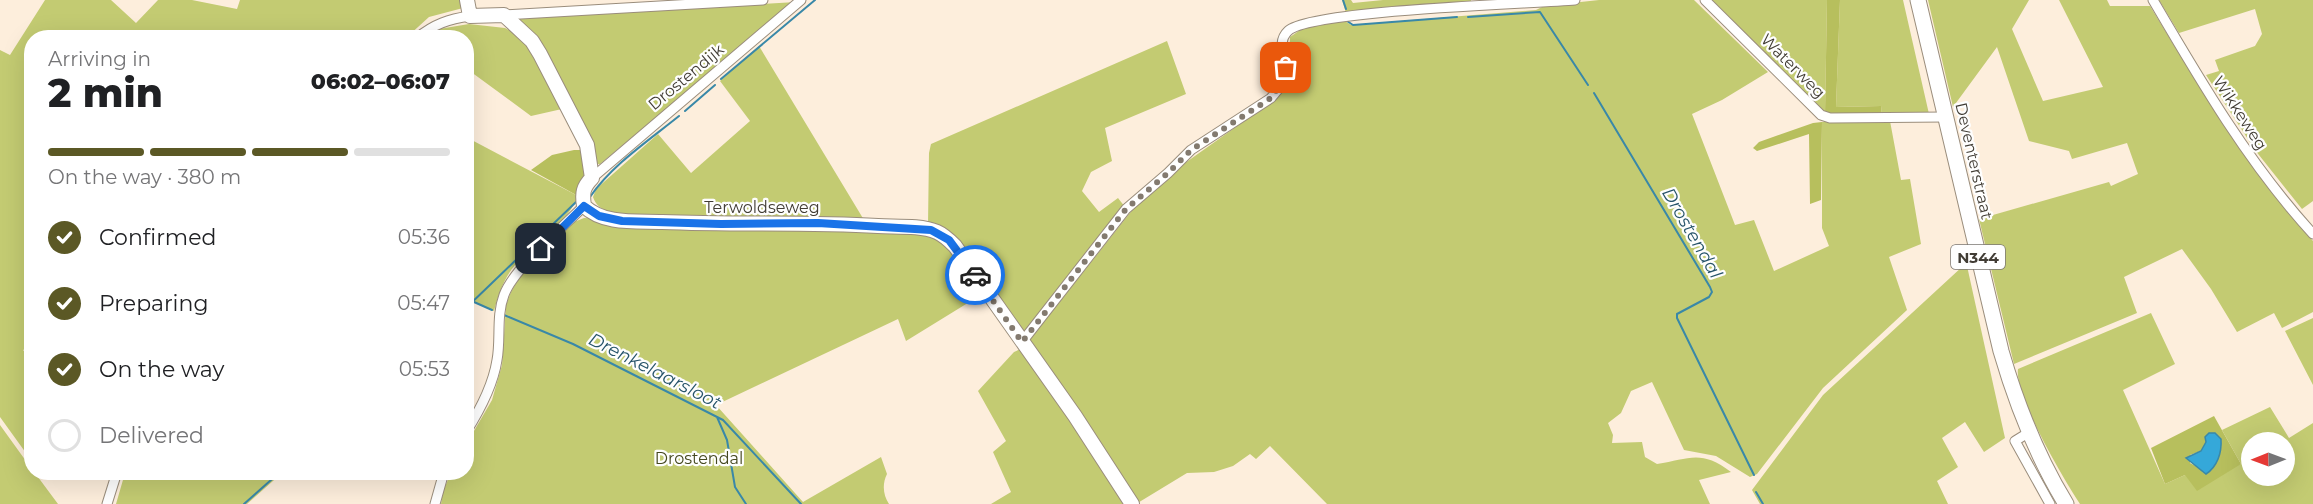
<!DOCTYPE html>
<html lang="en">
<head>
<meta charset="utf-8">
<style>
	body { margin:0; font-family:Montserrat,sans-serif; background:#f2f2f2; color:#202124; height:100vh; display:flex; flex-direction:column; font-size:22px; white-space:nowrap }
	* { box-sizing:border-box; margin:0 }
	p { font-size:20px; color:#757577 }
	.icon { flex:none; width:33px; height:33px; fill:none; stroke:currentColor; stroke-width:2; stroke-linecap:round; stroke-linejoin:round }
	.map { position:relative; flex:1; overflow:hidden }
	.sheet { position:absolute; left:24px; top:30px; width:450px; height:450px; display:flex; flex-direction:column; background:#fff; border-radius:24px; box-shadow:0 6px 24px #0002 }
	.sheet>* { flex:none }
	.needle { width:39px; rotate:269deg }
	.controls { position:absolute; left:2241px; top:432px; display:grid; gap:12px }
	.controls a { display:grid; place-items:center; width:54px; height:54px; border-radius:50%; background:#fff; box-shadow:0 6px 24px #0002; font-size:30px }
	.pin { position:absolute; display:grid; place-items:center; width:51px; height:51px; color:#fff; margin:-26px; border-radius:12px; box-shadow:0 3px 9px #0006 }
	.courier { position:absolute; display:grid; place-items:center; width:60px; height:60px; margin:-30px; border:4px solid #1a73e8; border-radius:50%; background:#fff; color:#222; box-shadow:0 2px 8px #0007 }
	.overview em { font-style:normal; font-weight:800 }
	.overview div { display:flex; flex-direction:column-reverse }
	.overview { display:flex; align-items:center; justify-content:space-between; height:102px; padding:0 24px }
	h1 { font-size:39px; font-weight:800; line-height:45px }
	.bar { display:grid; grid-template-columns:repeat(4,1fr); gap:9px 6px; align-content:center; height:72px; padding:0 24px }
	.bar i { height:8px; border-radius:4px; background:#e0e0e0 }
	.bar .current { background:#5b5825 }
	.bar p { grid-column:span 4 }
	ol { padding:0 24px; list-style:none }
	li { display:flex; align-items:center; gap:18px; height:66px }
	li p { margin-inline-start:auto }
	li .icon { padding:6px; border-radius:50%; background:#5b5825; color:#fff; stroke-width:4 }
	li:last-child { color:#757577 }
	li i { width:33px; height:33px; border:3px solid #e0e0e0; border-radius:50% }
	.map>svg:first-child { display:block }
	.green { fill:#c3cb72; fill-rule:evenodd }
	.forest { fill:#b7bf5d; fill-rule:evenodd }
	.water { fill:#35a8d9; stroke:#3988a8; stroke-width:1.5 }
	.lines { fill:none; stroke-linecap:round; stroke-linejoin:round }
	.stream { stroke:#3988a8; stroke-width:2 }
	.street-casing { stroke:#9a8d7c; stroke-width:11 }
	.secondary-casing { stroke:#9a8d7c; stroke-width:16 }
	.primary-casing { stroke:#9a8d7c; stroke-width:17 }
	.street { stroke:#fff; stroke-width:9 }
	.secondary { stroke:#fff; stroke-width:14 }
	.primary { stroke:#fff; stroke-width:15 }
	.done { stroke:#837a6f; stroke-width:6; stroke-dasharray:0 10.8 }
	.route { stroke:#1a73e8; stroke-width:8 }
	.labels { text-anchor:middle; dominant-baseline:central; stroke-width:4.5; stroke-linejoin:round; paint-order:stroke }
	.shield { fill:#fefefe; stroke:#7a7671; stroke-width:1.5 }
	.shield-label { font-size:15px; font-weight:bold; fill:#413c34 }
	.street-label { font-size:16px; fill:#413c34; stroke:#fefefe }
	.park-label { font-size:16px; fill:#454820; stroke:#fefefe }
	.water-label { font-size:18px; font-style:italic; fill:#27546a; stroke:#fefefe }
</style>
</head>
<body>
<div class="map">
<svg width="2313" height="504" viewBox="0 0 2313 504">
	<rect width="100%" height="100%" fill="#fdeedc"/>
	<!-- green -->
	<path class="green" d="M45,0H111L136,23L158,0H192L237,9L240,0H460L463,8L429,17L407,37L32,38V346L23,350L31,359V460L0,417V50L10,55Z
		M1342,0H1351L1353,3L1383,0H1471V2L1346,13Z
		M1599,0H1694L1768,72L1722,100L1692,114L1735,225L1754,220L1774,271L1829,246L1822,228V122L1890,121L1901,180L1910,179L1921,244L1889,257L1907,310L1823,388L1757,474L1750,477L1716,456L1684,450L1652,382L1631,391L1621,413L1608,423L1613,435L1612,443L1642,442L1645,457L1657,464C1689,459 1701,449 1731,472L1699,480L1710,504H1327L1270,446L1256,459L1250,454L1233,466L1214,472L1187,473L1136,504L1028,342L1133,209L1178,168L1264,107L1283,90L1289,77L1290,37L1303,28L1345,21L1351,25L1536,10L1544,6Z
		M1706,0H1827L1825,113Z
		M1840,0H1903L1929,114L1882,115L1881,106L1836,107Z
		M1928,0H2029L2012,29L2043,101L2103,87L2059,0H2107L2110,6H2150C2200,88 2249,170 2313,241V312L2282,328L2274,313L2237,332L2211,289L2182,249L2124,277L2137,313L2014,364L1979,219L2109,182L2111,186L2138,174L2127,143L2072,159L2069,151L2029,141L1997,47L1953,107Z
		M2159,0H2313V201L2302,209L2255,150L2206,75L2219,71L2215,60L2255,46L2262,34L2255,9L2179,33Z
		M796,2L600,164H596L518,23L519,18Z
		M469,24L505,28L522,37L562,109L531,116L467,69L466,38H426L439,29Z
		M1167,41L1186,94L1105,128L1112,161L1091,172L1082,191L1099,212L1118,198L1125,207L1023,335L928,224L929,153L931,144Z
		M759,46L864,220L630,216C616,213 598,213 593,197L596,189L658,134L691,173L750,121L720,81Z
		M466,137L578,196C567,224 535,243 515,265C504,278 498,295 494,311L475,302L467,310Z
		M584,218L927,233L945,241L984,293L906,341L898,319L716,405L803,502L881,457L887,474C882,484 883,495 889,504H441L443,491L451,473L466,472L467,443L492,400L502,365L506,305L511,292L521,275L574,222Z
		M1963,266H1967L2005,438L1984,452L1965,422L1942,438L1958,467L1937,481L1948,504H1760L1752,490L1823,395Z
		M2151,313L2175,364L2123,390L2165,484L2185,475L2241,464L2222,430L2270,407L2289,438L2313,423V504H2080C2064,480 2014,395 2018,369ZM2252,442H2284V476H2252Z
		M2313,318V385L2285,331Z
		M1023,348L1128,504H991L1011,492L993,452L1006,441L978,391L1014,352Z
		M0,425L31,468L32,472L35,473L58,504H0Z
		M125,473V472L282,473L247,504H116Z"/>
	<!-- forest -->
	<path class="forest" d="M1827,0H1840L1836,107L1881,106L1882,115L1825,113Z
		M1822,122L1821,200L1810,204L1809,134L1757,151L1753,148L1759,142L1813,123Z
		M574,150H584L586,169L578,196L531,170L552,155Z
		M2214,416L2241,464L2197,491L2185,475L2165,484L2151,448ZM2206,442L2216,463L2211,470L2203,473L2201,469L2190,463V455L2201,451Z"/>
	<!-- water -->
	<path class="water" d="M2209,433H2215L2221,439C2222,453 2217,467 2206,474L2186,458L2201,451L2206,442L2205,437Z"/>
	<g class="lines">
		<!-- stream -->
		<path class="stream" d="M1343,0L1346,9
			M1468,17L1540,12L1588,85
			M1347,21L1353,25L1457,17
			M721,79L815,0
			M1594,93L1710,287L1712,292L1709,297L1677,314V318L1754,475
			M685,111L715,85
			M590,197C612,165 648,141 679,116
			M474,302L492,310
			M466,308L576,202
			M504,315L573,344L723,420L801,504
			M717,417L727,440L735,487L746,504
			M1756,492L1763,504
			M244,504L280,472"/>
		<!-- street casing -->
		<g class="street-casing">
			<path id="street" d="M1705,0L1821,115L1830,118L1945,117
				M2153,0C2201,82 2249,164 2313,234
				M504,15L763,0
				M417,38C434,24 449,19 470,16
				M592,178L801,0
				M1022,342L1126,209L1168,173L1191,150L1271,98C1276,92 1282,86 1284,79C1290,64 1274,44 1288,31C1310,10 1530,4 1575,0
				M466,432C480,410 493,386 497,360C501,339 496,316 504,295C514,268 562,228 584,206
				M2028,433L2015,441L2050,504
				M107,504L117,472
				M435,504L444,472"/>
		</g>
		<!-- secondary casing -->
		<g class="secondary-casing">
			<path id="secondary" d="M467,0L470,16L504,15L532,41L540,54L587,145L592,178C583,187 582,193 584,206C604,225 636,221 662,222C734,225 806,222 878,226C896,227 920,225 937,232C944,235 950,241 955,246L1075,416L1132,504"/>
		</g>
		<!-- primary casing -->
		<g class="primary-casing">
			<path id="primary" d="M1918,0L2001,351C2017,406 2036,455 2066,504"/>
		</g>
		<!-- street -->
		<use href="#street" class="street"/>
		<!-- secondary -->
		<use href="#secondary" class="secondary"/>
		<!-- primary -->
		<use href="#primary" class="primary"/>
	</g>
	<g class="lines">
		<!-- done -->
		<path class="done" d="M975,275L1022,342L1126,209L1168,173L1191,150L1271,98L1285,78L1286,68"/>
		<!-- route -->
		<path class="route" d="M541,249L584,206L599,216L622,221L721,224L818,223L931,230L949,240L975,275"/>
	</g>
	<g class="labels">
		<!-- shield labels -->
		<rect class="shield" x="1951" y="245" width="54" height="24" rx="4.5"/>
		<g class="shield-label">
			<text x="1978" y="257">N344</text>
		</g>
		<!-- street labels -->
		<g class="street-label">
			<text transform="translate(1793 66) rotate(45)">Waterweg</text>
			<text transform="translate(686 77) rotate(-40)">Drostendijk</text>
			<text transform="translate(2240 113) rotate(57)">Wikkeweg</text>
			<text transform="translate(1974 161) rotate(77)">Deventerstraat</text>
			<text x="762" y="207">Terwoldseweg</text>
		</g>
		<!-- park labels -->
		<g class="park-label">
			<text x="699" y="458">Drostendal</text>
		</g>
		<!-- water labels -->
		<g class="water-label">
			<text transform="translate(1692 233) rotate(60)">Drostendal</text>
			<text transform="translate(655 371) rotate(27)">Drenkelaarsloot</text>
		</g>
	</g>
</svg>
<div class="controls">
<a><svg class="needle" viewBox="-14 -14 28 28"><path d="M0-13l5 13h-10z" fill="#e53935"/><path d="M0 13l5-13h-10z" fill="#757577"/></svg></a>
</div>
<div class="pin" style="left:1286px;top:68px;background:#ea580c"><svg class="icon" aria-label="bag" viewBox="0 0 24 24"><path d="M5 8h14l-1 12H6zM9 8a3 3 0 0 1 6 0"/></svg></div>
<div class="pin" style="left:541px;top:249px;background:#1f2937"><svg class="icon" aria-label="home" viewBox="0 0 24 24"><path d="M3 11l9-7 9 7M6 9v11h12V9"/></svg></div>
<div class="courier" style="left:975px;top:275px"><svg class="icon" aria-label="car" viewBox="0 0 24 24"><path d="M5 17H2v-5l4-1 3-4h7l3 4 3 1v5h-3M9 17h6M6 11h13"/><circle cx="7" cy="17" r="2"/><circle cx="17" cy="17" r="2"/></svg></div>
<section class="sheet">
<div class="overview"><div><h1>2 min</h1><p>Arriving in</p></div><em>06:02–06:07</em></div>
<div class="bar"><i class="current"></i><i class="current"></i><i class="current"></i><i></i><p>On the way · 380 m</p></div>
<ol>
<li><svg class="icon" aria-label="check" viewBox="0 0 24 24"><path d="M5 12l5 5 9-10"/></svg>Confirmed<p>05:36</p></li>
<li><svg class="icon" aria-label="check" viewBox="0 0 24 24"><path d="M5 12l5 5 9-10"/></svg>Preparing<p>05:47</p></li>
<li><svg class="icon" aria-label="check" viewBox="0 0 24 24"><path d="M5 12l5 5 9-10"/></svg>On the way<p>05:53</p></li>
<li><i></i>Delivered</li>
</ol>
</section>
</div>
</body>
</html>
